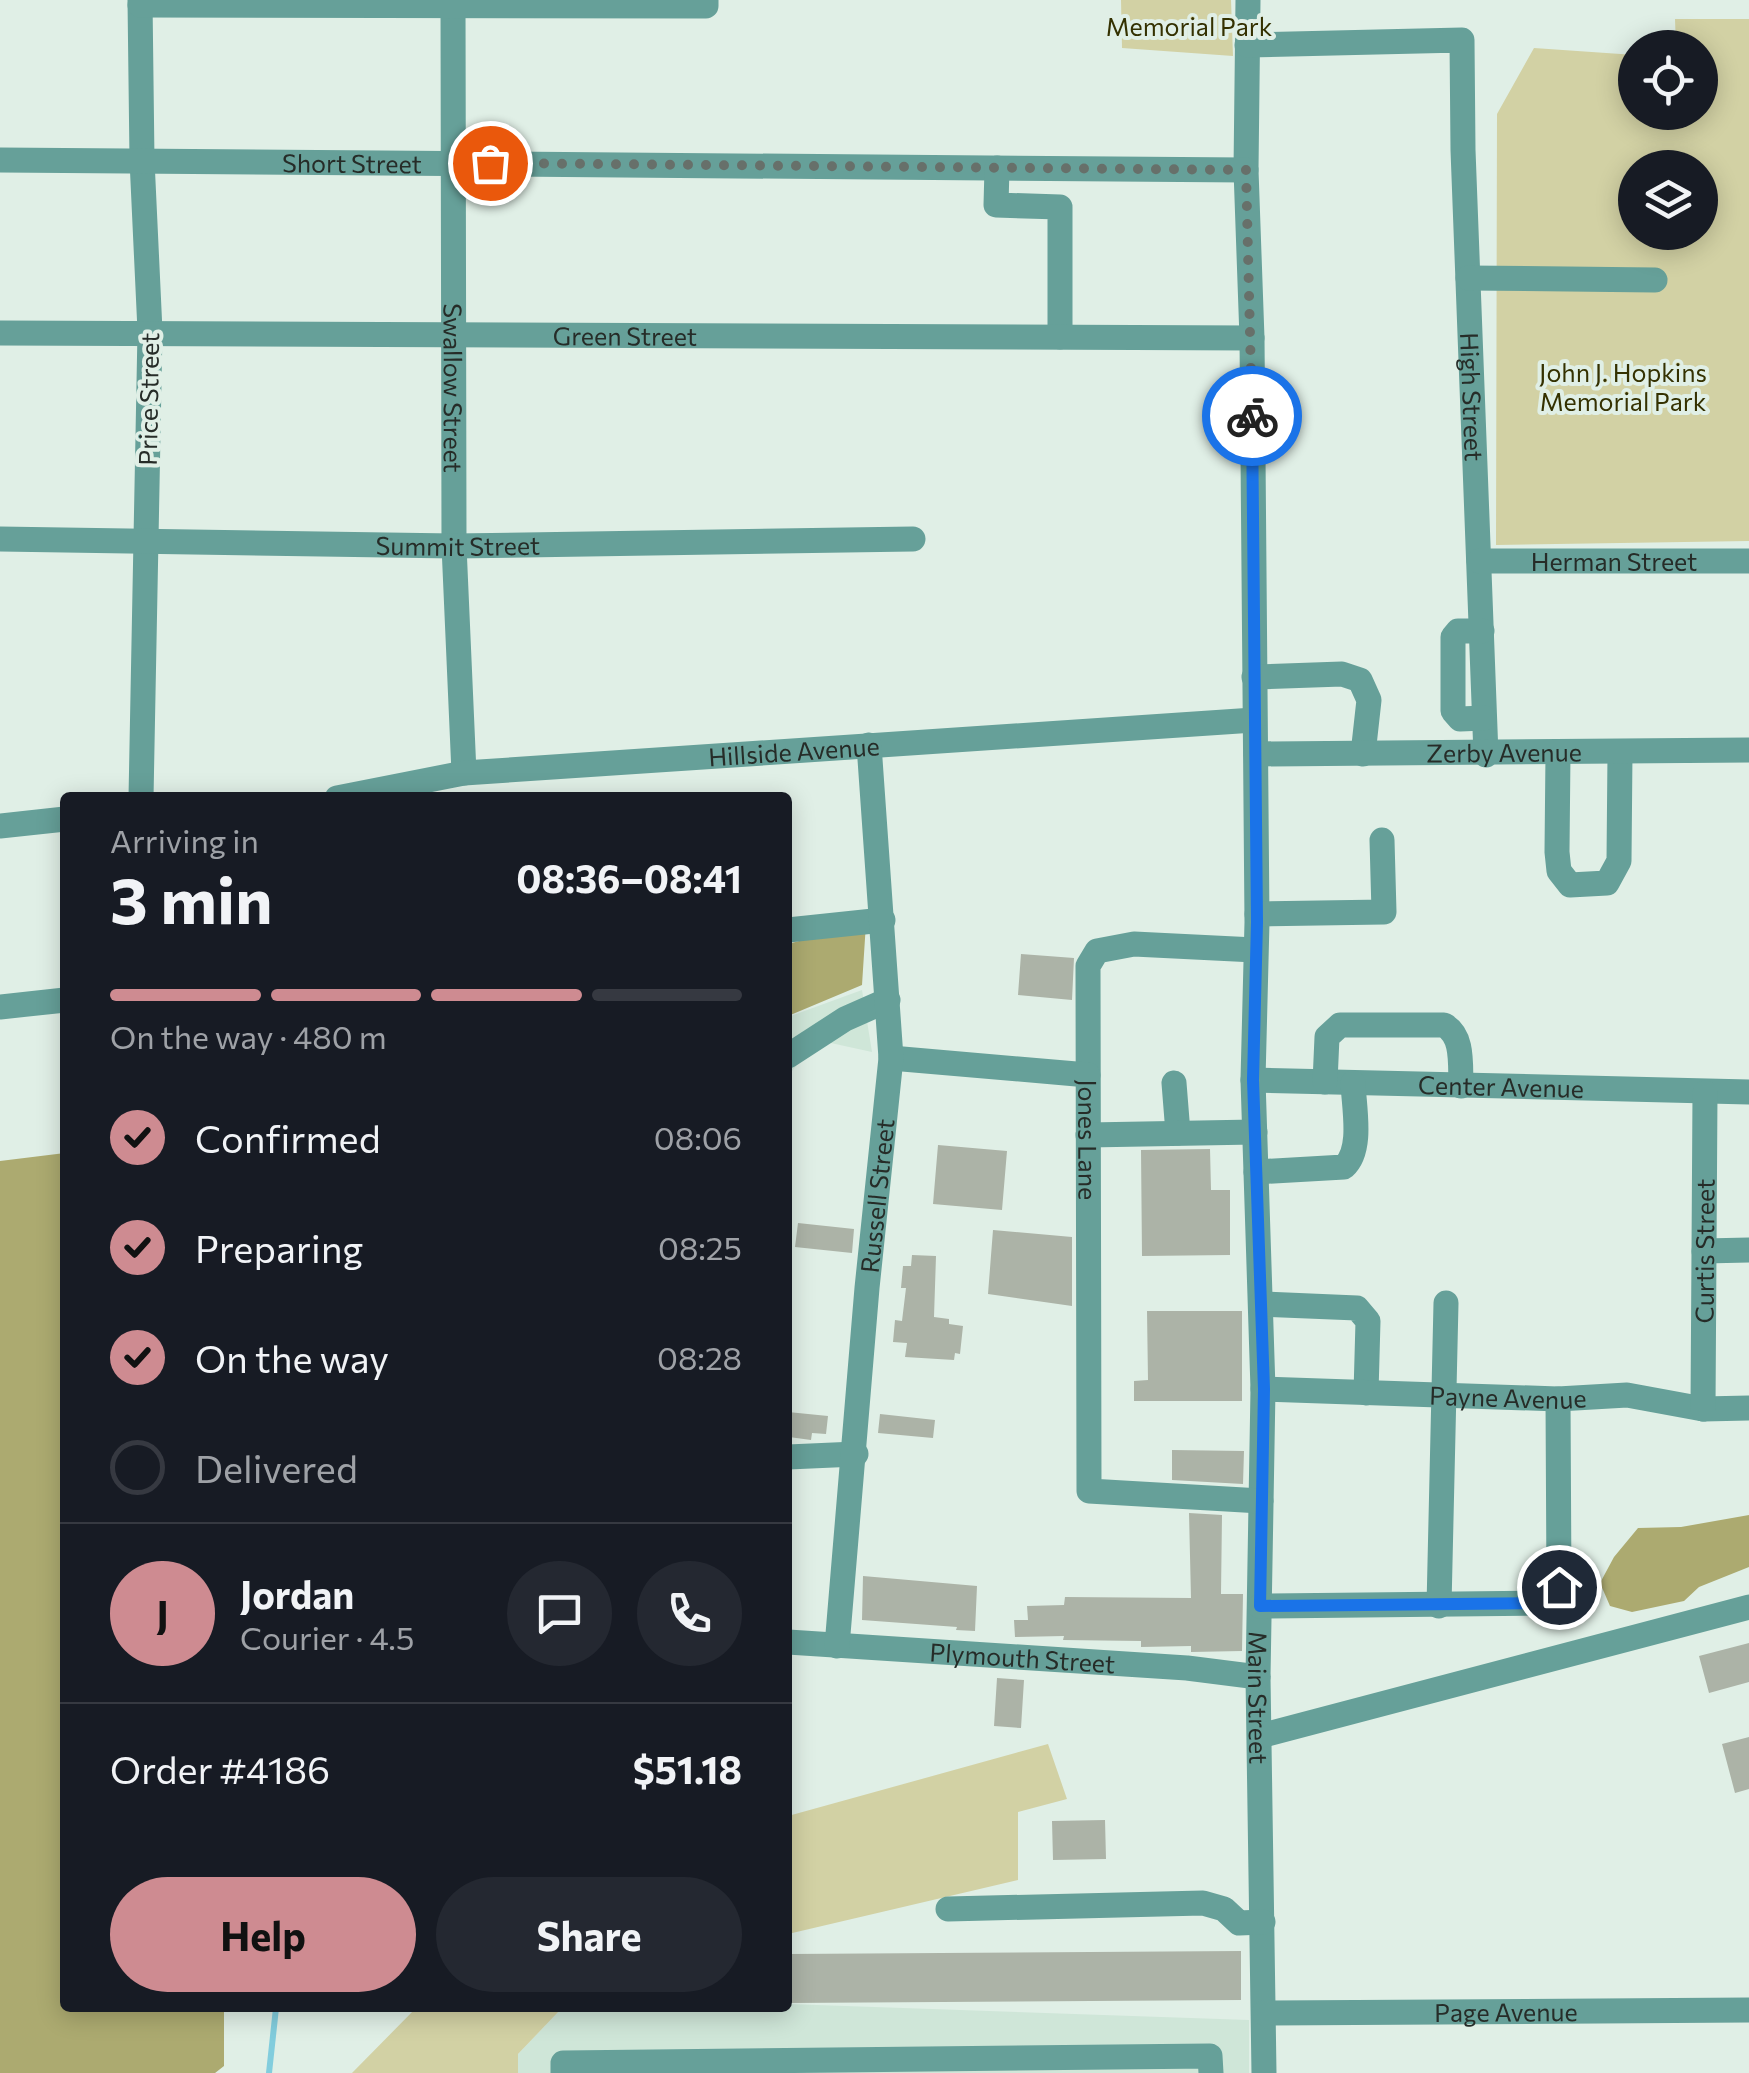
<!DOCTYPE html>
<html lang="en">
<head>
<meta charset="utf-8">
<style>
	body { margin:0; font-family:Commissioner,sans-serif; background:#242831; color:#f1f3f6; height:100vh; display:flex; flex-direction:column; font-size:38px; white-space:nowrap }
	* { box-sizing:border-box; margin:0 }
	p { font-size:32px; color:#9ea1a6 }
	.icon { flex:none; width:55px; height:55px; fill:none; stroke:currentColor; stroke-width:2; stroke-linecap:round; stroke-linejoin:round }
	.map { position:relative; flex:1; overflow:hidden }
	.side { position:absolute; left:60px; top:792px; width:732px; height:1220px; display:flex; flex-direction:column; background:#171b24; border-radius:10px; box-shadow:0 5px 25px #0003 }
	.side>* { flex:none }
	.tools { position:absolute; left:1618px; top:30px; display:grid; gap:20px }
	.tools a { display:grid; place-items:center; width:100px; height:100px; border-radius:50%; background:#171b24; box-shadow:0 5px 25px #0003; font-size:50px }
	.pin { position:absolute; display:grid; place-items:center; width:85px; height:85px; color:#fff; margin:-42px; border:5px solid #fff; border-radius:50%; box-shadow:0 2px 10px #0007 }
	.courier { position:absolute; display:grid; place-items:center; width:100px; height:100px; margin:-50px; border:8px solid #1a73e8; border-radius:50%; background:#fff; color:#222; box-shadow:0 2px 12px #0007 }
	.overview em { font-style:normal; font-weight:700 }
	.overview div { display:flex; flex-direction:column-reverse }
	.overview { display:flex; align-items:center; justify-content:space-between; height:170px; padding:0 50px }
	h1 { font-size:65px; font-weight:700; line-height:75px }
	.bar { display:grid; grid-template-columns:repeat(4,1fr); gap:15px 10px; align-content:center; height:120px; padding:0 50px }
	.bar i { height:12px; border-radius:8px; background:#363941 }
	.bar .on { background:#ce8b91 }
	.bar p { grid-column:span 4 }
	.line { display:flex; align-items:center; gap:25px; padding:0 50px; border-top:2px solid #363941 }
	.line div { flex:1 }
	.round { display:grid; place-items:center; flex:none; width:105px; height:105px; border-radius:52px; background:#242831 }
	ol { padding:0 50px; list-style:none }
	li { display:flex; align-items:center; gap:30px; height:110px }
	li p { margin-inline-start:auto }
	li .icon { padding:10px; border-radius:50%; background:#ce8b91; color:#111; stroke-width:4 }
	li:last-child { color:#9ea1a6 }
	li i { width:55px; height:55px; border:5px solid #363941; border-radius:50% }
	.cta { display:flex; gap:20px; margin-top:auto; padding:20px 50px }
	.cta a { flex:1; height:115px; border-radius:60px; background:#ce8b91; color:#111; font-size:40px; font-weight:700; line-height:115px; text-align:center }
	.cta a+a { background:#242831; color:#f1f3f6 }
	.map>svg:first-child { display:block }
	.built { fill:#cfe6d8 }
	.green { fill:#d2d1a4; fill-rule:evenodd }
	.forest { fill:#acaa70 }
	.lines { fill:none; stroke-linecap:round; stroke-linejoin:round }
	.stream { stroke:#82cddd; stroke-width:6 }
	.building { fill:#acb3a7 }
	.minor { stroke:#66a099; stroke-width:25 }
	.done { stroke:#67706a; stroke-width:10; stroke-dasharray:0 18 }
	.route { stroke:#1a73e8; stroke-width:12 }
	.labels { text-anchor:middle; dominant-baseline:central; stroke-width:8; stroke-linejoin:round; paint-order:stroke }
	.park-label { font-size:25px; fill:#343101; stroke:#e0efe6 }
	.street-label { font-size:25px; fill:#262c28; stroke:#e0efe6 }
</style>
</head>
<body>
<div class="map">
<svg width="1749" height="2073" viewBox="0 0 1749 2073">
	<rect width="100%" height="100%" fill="#e0efe6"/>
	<!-- built -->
	<path class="built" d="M862,990L872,1052L817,1040L788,1076V1017Z
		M788,2004L1249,2020V2073H518V2054L562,2008H788Z"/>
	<!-- green -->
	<path class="green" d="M1121,0H1231L1233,56L1122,48Z
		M1675,19H1749V541L1496,545L1497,114L1534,48L1635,55V112H1700V48L1676,47ZM1635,168H1700V232H1635Z
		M1048,1744L1067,1799L1018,1812V1880L788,1934V1816Z
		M416,2008H562L518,2054V2073H352Z"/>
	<!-- forest -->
	<path class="forest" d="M866,923L862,985L788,1016V944Z
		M65,1153V2008H224V2066L215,2073H0V1161Z
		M1749,1515V1567L1699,1587L1684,1601L1632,1612L1610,1606L1600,1583L1614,1557L1638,1528L1681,1527Z"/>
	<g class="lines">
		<!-- stream -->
		<path class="stream" d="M269,2073L276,2008"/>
	</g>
	<!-- building -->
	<path class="building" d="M1021,954L1074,958L1072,1000L1018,995Z
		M938,1145L1007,1151L1002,1210L933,1204Z
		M1210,1149L1211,1190H1230V1255L1142,1256L1141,1150Z
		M798,1223L854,1229L852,1253L795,1247Z
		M993,1230L1072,1237V1306L988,1294Z
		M912,1255L936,1256L934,1317L949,1319V1324L963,1326L960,1354L955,1353L954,1360L905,1357L907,1343L893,1342L895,1320L902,1321L906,1288H901L903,1266H911Z
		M1147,1311H1242V1401H1134V1381L1148,1380Z
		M788,1412L828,1416L826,1434L812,1433L811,1440L789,1437Z
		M880,1414L935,1420L933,1438L878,1433Z
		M1172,1450L1244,1451L1243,1484L1172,1480Z
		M1189,1513L1222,1515L1221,1594H1243L1242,1651L1191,1652V1646L1141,1647V1641L1063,1640L1064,1636L1015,1637L1014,1620H1028L1027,1606L1064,1605L1065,1597L1191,1598Z
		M863,1576L977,1586L975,1631L956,1630L957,1627L862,1620Z
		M1749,1643V1682L1709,1693L1699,1656Z
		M997,1678L1024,1680L1021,1728L994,1726Z
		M1749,1737V1789L1735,1793L1722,1744Z
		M1105,1820L1106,1859L1053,1860L1052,1821Z
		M1241,1951V2000L788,2003V1954Z"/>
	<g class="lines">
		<!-- minor -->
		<g class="minor">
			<path d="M140,0L142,160L150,331L141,798"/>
			<path id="s1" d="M453,0L454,546L464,773"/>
			<path id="s2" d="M1248,0L1246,170L1252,338L1257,922L1253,1080L1263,1389L1258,1677L1264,2073"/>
			<path d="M140,5L706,6V0"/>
			<path id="s3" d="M1247,45L1462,40L1463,150L1486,755"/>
			<path id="s4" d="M0,160L1246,170"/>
			<path d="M997,168L996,205L1060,207V337"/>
			<path d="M1468,278L1655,280"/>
			<path id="s5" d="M0,333L1252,338"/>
			<path id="s6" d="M0,539L454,546L913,539"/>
			<path id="s7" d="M1479,561H1749"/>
			<path d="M1482,631H1458L1453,637V711L1460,719L1484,718"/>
			<path d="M1254,677L1342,674L1360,680L1369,700L1363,754"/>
			<path d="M1558,753L1557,852L1559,871L1570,885L1607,883L1619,861L1620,753"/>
			<path id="s8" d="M1256,754L1749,750"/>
			<path id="s9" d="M337,798L464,773L1254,720"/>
			<path d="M0,826L65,819"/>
			<path d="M1257,914L1384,912L1382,840"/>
			<path d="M788,930L883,920"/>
			<path id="s10" d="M1255,950L1134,944L1097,951L1088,966L1089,1491L1261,1501"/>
			<path d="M0,1007L65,1000"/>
			<path d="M788,1056L845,1019L888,1000"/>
			<path d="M891,1058L1088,1075"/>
			<path id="s11" d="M1253,1080L1749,1092"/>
			<path d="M1325,1082L1327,1037L1340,1025H1444C1464,1036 1460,1065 1461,1086"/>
			<path d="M1174,1083L1178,1133"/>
			<path d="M1088,1135L1255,1132"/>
			<path d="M1256,1172L1344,1167C1363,1150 1354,1108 1353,1083"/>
			<path d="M1704,1251L1749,1250"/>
			<path d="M1261,1304L1357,1308L1368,1321L1366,1393"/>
			<path id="s12" d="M1263,1389L1558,1399L1627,1395L1703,1409L1749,1408"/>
			<path id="s13" d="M1703,1409L1705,1093"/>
			<path d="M788,1457L856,1454"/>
			<path d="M1260,1606L1542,1603L1559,1587L1558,1399"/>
			<path d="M1439,1606L1446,1303"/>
			<path id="s14" d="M788,1642L1187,1668L1258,1677"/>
			<path id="s15" d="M837,1646L867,1288L891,1058L869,745"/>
			<path d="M1260,1736L1749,1607"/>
			<path d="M948,1909L1203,1903L1224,1909L1239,1923L1263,1922"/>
			<path id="s16" d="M1264,2013L1749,2010"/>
			<path d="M563,2073V2063L1210,2056L1211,2073"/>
		</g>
	</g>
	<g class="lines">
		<!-- done -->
		<path class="done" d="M490,163L1246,170L1252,416"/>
		<!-- route -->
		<path class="route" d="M1252,416L1257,922L1253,1080L1264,1389L1260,1606L1542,1603L1559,1587"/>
	</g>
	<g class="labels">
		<!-- park labels -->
		<g class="park-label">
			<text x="1189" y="26">Memorial Park</text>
			<text x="1623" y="372">John J. Hopkins<tspan x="1623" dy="29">Memorial Park</tspan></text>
		</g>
		<!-- street labels -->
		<g class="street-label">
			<text stroke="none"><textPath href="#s4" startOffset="352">Short Street</textPath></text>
			<text stroke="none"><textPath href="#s5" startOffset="625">Green Street</textPath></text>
			<text stroke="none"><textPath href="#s1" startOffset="388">Swallow Street</textPath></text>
			<text stroke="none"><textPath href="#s3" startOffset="572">High Street</textPath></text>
			<text transform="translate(148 399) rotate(-89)">Price Street</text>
			<text stroke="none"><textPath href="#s6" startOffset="458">Summit Street</textPath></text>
			<text stroke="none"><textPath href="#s7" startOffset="135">Herman Street</textPath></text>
			<text stroke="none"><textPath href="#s9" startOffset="460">Hillside Avenue</textPath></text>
			<text stroke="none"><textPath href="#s8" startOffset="248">Zerby Avenue</textPath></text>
			<text stroke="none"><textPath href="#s11" startOffset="248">Center Avenue</textPath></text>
			<text stroke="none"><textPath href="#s10" startOffset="350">Jones Lane</textPath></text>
			<text stroke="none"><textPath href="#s15" startOffset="452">Russell Street</textPath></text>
			<text stroke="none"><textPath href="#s13" startOffset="158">Curtis Street</textPath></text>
			<text stroke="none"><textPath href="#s12" startOffset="245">Payne Avenue</textPath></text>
			<text stroke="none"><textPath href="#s14" startOffset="235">Plymouth Street</textPath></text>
			<text stroke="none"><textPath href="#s2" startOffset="1698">Main Street</textPath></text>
			<text stroke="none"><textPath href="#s16" startOffset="242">Page Avenue</textPath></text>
		</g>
	</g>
</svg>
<div class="tools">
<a><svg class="icon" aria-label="locate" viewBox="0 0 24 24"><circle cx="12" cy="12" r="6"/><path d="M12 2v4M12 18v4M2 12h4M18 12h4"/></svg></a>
<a><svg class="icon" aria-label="layers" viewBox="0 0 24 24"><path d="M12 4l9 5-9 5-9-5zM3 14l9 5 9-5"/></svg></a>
</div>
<div class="pin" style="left:490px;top:163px;background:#ea580c"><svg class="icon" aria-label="bag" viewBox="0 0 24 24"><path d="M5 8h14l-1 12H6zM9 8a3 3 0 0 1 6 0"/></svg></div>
<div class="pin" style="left:1559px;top:1587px;background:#1f2937"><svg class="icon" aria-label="home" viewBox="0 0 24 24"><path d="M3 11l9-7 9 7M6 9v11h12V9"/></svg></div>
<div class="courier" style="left:1252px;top:416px"><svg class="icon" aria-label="bike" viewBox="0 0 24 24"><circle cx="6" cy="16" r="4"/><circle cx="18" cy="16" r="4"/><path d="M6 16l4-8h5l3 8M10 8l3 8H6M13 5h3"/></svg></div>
<section class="side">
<div class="overview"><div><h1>3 min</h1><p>Arriving in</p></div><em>08:36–08:41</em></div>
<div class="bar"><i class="on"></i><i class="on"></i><i class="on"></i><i></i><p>On the way · 480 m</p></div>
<ol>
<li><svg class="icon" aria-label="check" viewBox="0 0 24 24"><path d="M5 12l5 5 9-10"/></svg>Confirmed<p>08:06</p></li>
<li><svg class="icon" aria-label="check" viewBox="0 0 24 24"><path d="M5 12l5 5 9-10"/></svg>Preparing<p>08:25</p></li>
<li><svg class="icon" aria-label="check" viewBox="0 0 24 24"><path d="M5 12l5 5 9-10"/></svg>On the way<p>08:28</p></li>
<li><i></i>Delivered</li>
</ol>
<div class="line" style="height:180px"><b class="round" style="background:#ce8b91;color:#111">J</b><div><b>Jordan</b><p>Courier · 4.5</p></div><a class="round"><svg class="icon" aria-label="chat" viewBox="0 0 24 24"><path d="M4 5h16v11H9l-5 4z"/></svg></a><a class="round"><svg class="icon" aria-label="phone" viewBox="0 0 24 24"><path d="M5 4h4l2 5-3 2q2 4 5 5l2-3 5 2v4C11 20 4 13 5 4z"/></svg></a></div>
<div class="line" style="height:130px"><div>Order #4186</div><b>$51.18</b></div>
<div class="cta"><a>Help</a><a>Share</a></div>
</section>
</div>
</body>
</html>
